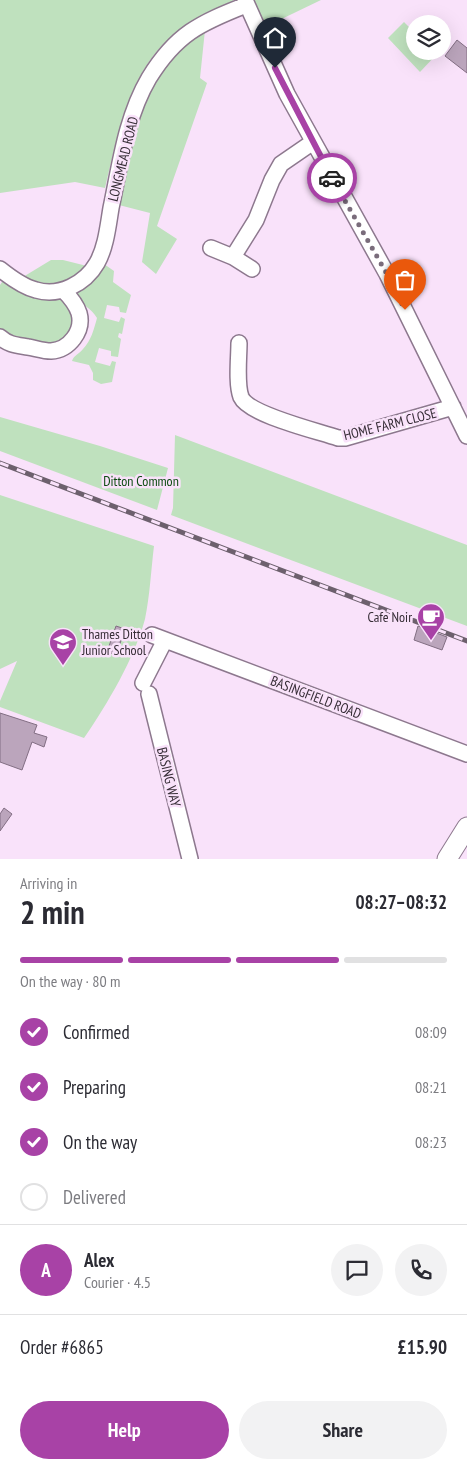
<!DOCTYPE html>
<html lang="en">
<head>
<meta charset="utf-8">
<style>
	body { margin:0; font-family:"PT Sans Narrow",sans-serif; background:#f2f2f3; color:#2b2b33; height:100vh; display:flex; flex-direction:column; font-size:19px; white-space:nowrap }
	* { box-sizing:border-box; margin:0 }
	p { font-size:16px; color:#7c7c81 }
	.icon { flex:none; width:28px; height:28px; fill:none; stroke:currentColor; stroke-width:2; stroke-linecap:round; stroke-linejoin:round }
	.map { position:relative; height:859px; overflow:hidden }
	.panel { display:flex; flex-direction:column; background:#fff; flex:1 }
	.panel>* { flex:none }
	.tools { position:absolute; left:406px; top:15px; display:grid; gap:10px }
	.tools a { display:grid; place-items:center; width:45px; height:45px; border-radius:50%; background:#fff; box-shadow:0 5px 20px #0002; font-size:25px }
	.pin { position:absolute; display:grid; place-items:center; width:42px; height:42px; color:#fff; margin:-51px -21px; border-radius:50% 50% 50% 0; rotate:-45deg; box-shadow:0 0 5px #0007 }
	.pin .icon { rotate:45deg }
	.courier { position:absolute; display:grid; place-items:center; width:50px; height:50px; margin:-25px; border:4px solid #a842a6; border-radius:50%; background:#fff; color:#222; box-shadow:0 1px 6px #0007 }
	.overview em { font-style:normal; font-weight:600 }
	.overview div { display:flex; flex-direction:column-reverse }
	.overview { display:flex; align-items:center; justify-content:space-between; height:85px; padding:0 20px }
	h1 { font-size:32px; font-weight:600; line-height:38px }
	.bar { display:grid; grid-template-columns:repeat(4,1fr); gap:8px 5px; align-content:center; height:60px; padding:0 20px }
	.bar i { height:6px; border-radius:4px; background:#e1e1e2 }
	.bar .selected { background:#a842a6 }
	.bar p { grid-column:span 4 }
	.line { display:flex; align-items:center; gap:12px; padding:0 20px; border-top:1px solid #e1e1e2 }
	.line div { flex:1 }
	.round { display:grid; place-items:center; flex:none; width:52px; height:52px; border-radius:26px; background:#f2f2f3 }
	ol { padding:0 20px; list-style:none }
	li { display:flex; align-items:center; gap:15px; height:55px }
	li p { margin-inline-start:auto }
	li .icon { padding:5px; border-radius:50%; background:#a842a6; color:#fff; stroke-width:4 }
	li:last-child { color:#7c7c81 }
	li i { width:28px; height:28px; border:2px solid #e1e1e2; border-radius:50% }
	.cta { display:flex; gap:10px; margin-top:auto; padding:10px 20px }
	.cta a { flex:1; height:58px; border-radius:30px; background:#a842a6; color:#fff; font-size:20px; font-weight:600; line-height:58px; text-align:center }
	.cta a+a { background:#f2f2f3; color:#2b2b33 }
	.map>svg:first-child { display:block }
	.green { fill:#bfe1be }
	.building { fill:#bba5bc; stroke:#826e83 }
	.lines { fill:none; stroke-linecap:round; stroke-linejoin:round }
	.minor-casing { stroke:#8d788e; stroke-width:18 }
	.major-casing { stroke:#8d788e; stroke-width:21 }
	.minor { stroke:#fff; stroke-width:15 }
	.major { stroke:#fff; stroke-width:19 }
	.rail-casing { stroke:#6d606d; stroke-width:5 }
	.rail { stroke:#f9e2fa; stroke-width:3; stroke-dasharray:9; stroke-linecap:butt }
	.done { stroke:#7a6c7b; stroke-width:5; stroke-dasharray:0 9 }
	.route { stroke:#a842a6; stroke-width:6 }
	.labels { text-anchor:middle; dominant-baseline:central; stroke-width:5; stroke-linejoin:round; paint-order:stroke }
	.street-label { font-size:14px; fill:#362d36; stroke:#f9e2fa }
	.park-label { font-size:14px; fill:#0b4b10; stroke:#f9e2fa }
	.poi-label { font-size:14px; fill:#362d36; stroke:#f9e2fa; text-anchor:end }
</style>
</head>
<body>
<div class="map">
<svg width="467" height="859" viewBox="0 0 467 859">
	<rect width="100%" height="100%" fill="#f9e2fa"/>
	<!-- green -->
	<path class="green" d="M0,0H233V2C204,14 174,29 154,55C125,92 116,143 105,188L75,182L0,193Z
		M251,0H321L265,27Z
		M404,22L415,33V51H432L436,55L420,72L388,38Z
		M205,30L200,78L207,83L157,226L177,239L156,274L142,262L150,213L115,204C128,161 141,94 170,60C179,48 194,39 205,30Z
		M51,260H63L87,266C74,285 56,286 36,287L23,277Z
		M104,264L114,271L113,282L131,295L126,313L120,312L119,307L107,305L104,318L119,322L121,317L125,319L122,334L119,333L118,337L121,339L118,357L111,356V351L99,348L95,362L110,366L112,361L116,362L112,382L101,384L93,380V373L89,365L72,361C74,355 79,354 83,349C91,341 94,329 97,318C91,308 82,305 76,296V291Z
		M4,279L61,296L71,302L75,329L56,347L17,342L0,332V285Z
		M0,417L100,446L168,468L157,510L0,451Z
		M175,435L467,545V626L171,515L173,508Z
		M0,495L154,546C151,570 150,595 145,619C135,657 107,705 84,738L0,707V701L17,661L0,669Z"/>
	<!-- building -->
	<path class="building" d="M457,40L467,48V73L445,56Z
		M116,626L125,629L116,655L107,652Z
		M418,626L447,637L442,650L414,640Z
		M0,713L37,725L34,733L47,737L44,747L32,742L22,770L0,762Z
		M4,808L12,814L0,831V814Z"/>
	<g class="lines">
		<!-- minor casing -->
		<g class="minor-casing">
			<path id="minor" d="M245,0L287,94L387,274L467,436
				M211,248L233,257L252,269
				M233,257L256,220L272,180L281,164L313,142
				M0,269C10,277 24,287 36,290C59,297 85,284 97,263C106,247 108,226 111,208C120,165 126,117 149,78C176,34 200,23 246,5
				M0,337C9,345 16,345 28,347C35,348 43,351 51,351C69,350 84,331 79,313C76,304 70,297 64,291
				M239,343C239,357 236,384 241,397C249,415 318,431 338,438H345L453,407
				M152,635L467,754
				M143,683L165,640
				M149,694L190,859"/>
		</g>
		<!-- major casing -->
		<g class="major-casing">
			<path id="major" d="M447,859L467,827"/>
		</g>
		<!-- minor -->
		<use href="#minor" class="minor"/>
		<!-- major -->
		<use href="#major" class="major"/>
		<!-- rail casing -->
		<g class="rail-casing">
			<path id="rail" d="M0,463L467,641"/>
		</g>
		<!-- rail -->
		<use href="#rail" class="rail"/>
	</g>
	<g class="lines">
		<!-- done -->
		<path class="done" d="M332,178L387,274L405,310"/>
		<!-- route -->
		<path class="route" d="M275,68L332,178"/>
	</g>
	<!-- icons -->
	<defs>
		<g id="cafe-pin" transform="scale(1.4375)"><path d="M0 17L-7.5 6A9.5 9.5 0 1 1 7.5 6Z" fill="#a842a6" stroke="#f9e2fa"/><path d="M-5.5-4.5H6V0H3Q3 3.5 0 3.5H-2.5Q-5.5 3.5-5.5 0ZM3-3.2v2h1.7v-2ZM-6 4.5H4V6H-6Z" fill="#fff"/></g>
		<g id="school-pin" transform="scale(1.4375)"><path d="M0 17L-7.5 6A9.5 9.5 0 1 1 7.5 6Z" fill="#a842a6" stroke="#f9e2fa"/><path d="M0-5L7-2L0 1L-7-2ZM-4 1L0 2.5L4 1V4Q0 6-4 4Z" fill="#fff"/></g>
	</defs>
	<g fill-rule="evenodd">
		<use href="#cafe-pin" x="431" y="617"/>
		<use href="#school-pin" x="63" y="642"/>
	</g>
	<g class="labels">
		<!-- street labels -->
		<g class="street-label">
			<text transform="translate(123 159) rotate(-76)">LONGMEAD ROAD</text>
			<text transform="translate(390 424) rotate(-14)">HOME FARM CLOSE</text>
			<text transform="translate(316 697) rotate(21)">BASINGFIELD ROAD</text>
			<text transform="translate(169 777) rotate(76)">BASING WAY</text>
		</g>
		<!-- park labels -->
		<g class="park-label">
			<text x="141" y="481">Ditton Common</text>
		</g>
		<!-- poi labels -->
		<g class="poi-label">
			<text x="412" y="617">Cafe Noir</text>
			<text x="82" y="634" text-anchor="start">Thames Ditton<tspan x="82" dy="16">Junior School</tspan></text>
		</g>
	</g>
</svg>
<div class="tools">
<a><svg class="icon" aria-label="layers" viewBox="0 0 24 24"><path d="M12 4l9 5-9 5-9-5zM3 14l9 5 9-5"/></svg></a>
</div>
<div class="pin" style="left:405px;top:310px;background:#ea580c"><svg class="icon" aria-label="bag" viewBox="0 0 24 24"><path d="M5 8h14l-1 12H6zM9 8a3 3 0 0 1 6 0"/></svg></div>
<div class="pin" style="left:275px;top:68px;background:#1f2937"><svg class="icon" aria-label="home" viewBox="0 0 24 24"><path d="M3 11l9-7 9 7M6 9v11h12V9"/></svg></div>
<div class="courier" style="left:332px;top:178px"><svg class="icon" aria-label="car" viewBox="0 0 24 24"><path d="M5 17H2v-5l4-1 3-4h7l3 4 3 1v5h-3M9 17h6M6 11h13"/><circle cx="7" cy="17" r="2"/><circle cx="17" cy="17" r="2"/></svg></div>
</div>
<section class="panel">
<div class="overview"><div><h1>2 min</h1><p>Arriving in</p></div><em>08:27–08:32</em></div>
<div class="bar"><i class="selected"></i><i class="selected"></i><i class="selected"></i><i></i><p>On the way · 80 m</p></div>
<ol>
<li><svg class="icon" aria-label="check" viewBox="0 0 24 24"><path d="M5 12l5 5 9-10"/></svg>Confirmed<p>08:09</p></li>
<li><svg class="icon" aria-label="check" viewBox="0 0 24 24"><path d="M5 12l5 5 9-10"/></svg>Preparing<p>08:21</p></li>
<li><svg class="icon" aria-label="check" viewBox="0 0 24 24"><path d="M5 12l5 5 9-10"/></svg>On the way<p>08:23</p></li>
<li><i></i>Delivered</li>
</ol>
<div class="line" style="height:90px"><b class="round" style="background:#a842a6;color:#fff">A</b><div><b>Alex</b><p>Courier · 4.5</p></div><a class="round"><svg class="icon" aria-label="chat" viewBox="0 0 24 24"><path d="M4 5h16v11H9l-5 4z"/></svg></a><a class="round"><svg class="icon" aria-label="phone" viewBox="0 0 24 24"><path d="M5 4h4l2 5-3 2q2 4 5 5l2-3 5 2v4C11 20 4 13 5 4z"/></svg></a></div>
<div class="line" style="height:65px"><div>Order #6865</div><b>£15.90</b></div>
<div class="cta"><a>Help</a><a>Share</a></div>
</section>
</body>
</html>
